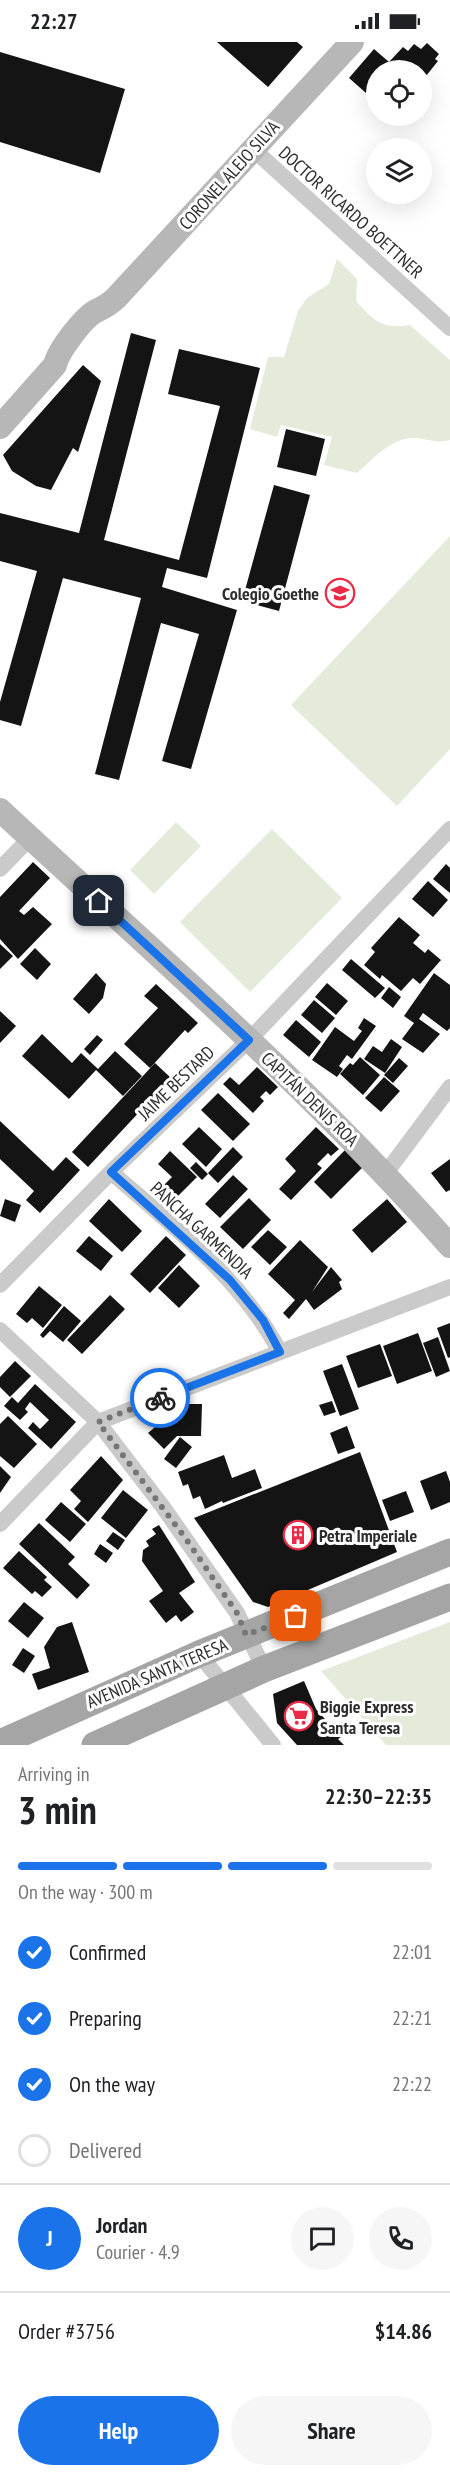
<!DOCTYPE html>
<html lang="en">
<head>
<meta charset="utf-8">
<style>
	body { margin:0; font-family:"PT Sans Narrow",sans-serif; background:#f6f6f6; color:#202124; height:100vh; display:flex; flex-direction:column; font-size:22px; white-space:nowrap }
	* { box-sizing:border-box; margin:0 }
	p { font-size:20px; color:#757577 }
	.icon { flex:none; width:33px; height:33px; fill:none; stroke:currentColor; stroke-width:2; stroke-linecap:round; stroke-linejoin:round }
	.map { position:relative; height:1703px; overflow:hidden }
	.panel { display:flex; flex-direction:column; background:#fff; flex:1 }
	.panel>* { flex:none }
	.tools { position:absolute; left:366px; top:18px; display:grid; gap:12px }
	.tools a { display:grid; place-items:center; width:66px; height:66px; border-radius:50%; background:#fff; box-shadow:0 6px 24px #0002; font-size:30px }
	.pin { position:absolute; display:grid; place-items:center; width:51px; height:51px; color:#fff; margin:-26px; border-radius:12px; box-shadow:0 3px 9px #0006 }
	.courier { position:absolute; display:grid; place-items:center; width:60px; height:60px; margin:-30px; border:4px solid #1a73e8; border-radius:50%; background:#fff; color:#222; box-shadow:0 2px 8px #0007 }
	.headline em { font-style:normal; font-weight:600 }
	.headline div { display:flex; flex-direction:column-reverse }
	.headline { display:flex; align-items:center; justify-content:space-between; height:102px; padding:0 18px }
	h1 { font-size:39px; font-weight:600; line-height:45px }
	.bar { display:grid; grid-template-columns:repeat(4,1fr); gap:9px 6px; align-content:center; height:72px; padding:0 18px }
	.bar i { height:8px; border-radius:4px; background:#e0e0e0 }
	.bar .on { background:#1a73e8 }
	.bar p { grid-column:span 4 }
	.line { display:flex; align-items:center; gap:15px; padding:0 18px; border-top:2px solid #e0e0e0 }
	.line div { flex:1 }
	.round { display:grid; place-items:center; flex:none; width:63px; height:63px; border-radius:32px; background:#f6f6f6 }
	ol { padding:0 18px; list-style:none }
	li { display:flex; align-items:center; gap:18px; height:66px }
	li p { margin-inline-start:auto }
	li .icon { padding:6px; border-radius:50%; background:#1a73e8; color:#fff; stroke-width:4 }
	li:last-child { color:#757577 }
	li i { width:33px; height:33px; border:3px solid #e0e0e0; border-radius:50% }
	.primary-button { display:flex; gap:12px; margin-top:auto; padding:12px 18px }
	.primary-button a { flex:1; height:69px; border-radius:36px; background:#1a73e8; color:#fff; font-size:24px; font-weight:600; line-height:69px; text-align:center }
	.primary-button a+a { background:#f6f6f6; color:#202124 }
	.status { display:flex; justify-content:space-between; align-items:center; height:42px; padding:0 30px; background:#fff; direction:ltr }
	.status svg { height:16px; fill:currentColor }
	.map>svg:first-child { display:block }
	.green { fill:#e4ebda }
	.building { fill:#141414 }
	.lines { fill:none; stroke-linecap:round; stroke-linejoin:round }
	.street { stroke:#cacaca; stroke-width:16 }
	.secondary { stroke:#b7b7b7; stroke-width:24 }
	.primary { stroke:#a5a5a5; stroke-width:27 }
	.done { stroke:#767676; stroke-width:6; stroke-dasharray:0 10.8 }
	.route { stroke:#1a73e8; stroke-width:8 }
	.labels { text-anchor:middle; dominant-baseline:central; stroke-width:6; stroke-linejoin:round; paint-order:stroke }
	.street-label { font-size:18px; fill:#2d2d2d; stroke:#fff }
	.poi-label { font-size:18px; font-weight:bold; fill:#2d2d2d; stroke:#fff; text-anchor:start }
</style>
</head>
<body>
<div class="status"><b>22:27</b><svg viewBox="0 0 49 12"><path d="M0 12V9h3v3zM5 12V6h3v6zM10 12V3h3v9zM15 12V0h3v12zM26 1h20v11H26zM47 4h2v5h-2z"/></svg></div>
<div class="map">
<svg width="450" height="1703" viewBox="0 0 450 1703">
	<rect width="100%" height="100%" fill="#fff"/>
	<!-- green -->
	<path class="green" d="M337,217L357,237L356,259C375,280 382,287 410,283L450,318V398C432,402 428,396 413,396C391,396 372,418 357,431L324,423L332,395L281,383L277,395L250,387L268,315H284L298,269L307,256L329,242Z
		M450,494V707L397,764L291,663Z
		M176,780L201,804L154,852L130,828Z
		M272,787L342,856L250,950L180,880Z
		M450,1580V1703H386L321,1629Z"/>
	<!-- building -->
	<path class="building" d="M217,0H297L303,5L268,45Z
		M427,1L439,12L435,17L438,19L422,39V28H376V44L374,42L366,51L349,36L374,7L389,20L403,5L408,9L414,2L421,7Z
		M0,10L125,47L100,131L0,100Z
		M131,291L156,298L104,498L153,511L179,518L220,364L168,352L179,307L260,326L207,536L167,526L162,545L237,568L191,727L162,719L199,592L161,581L119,738L95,732L141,556L63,536L21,684L0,678V660L37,529L0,519V471L79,491Z
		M83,323L101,339L78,410L73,406L51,448L36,444L12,429L3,413Z
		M286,387L325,397L316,434L277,425Z
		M274,443L310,453L279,569L242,559Z
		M33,820L50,836L19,869L24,873L33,865L52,882L18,917L0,897V855Z
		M446,822L450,826V851L433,837Z
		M428,839L448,858L433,875L412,857Z
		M399,875L420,893L413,901L425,911L428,907L441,918L420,942L413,936L401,949L382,933L380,937L364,923L375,910L371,906Z
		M0,902L13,914L0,927Z
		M35,906L51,922L37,938L20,922Z
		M351,917L385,946L375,956L342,928Z
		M96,931L106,942L103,956L89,972L73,957Z
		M434,931L450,943V986L447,989L423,971L419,977L440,992L423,1011L402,997L414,981L404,974Z
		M327,941L348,959L336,973L315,955Z
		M156,942L198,981L188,991L185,988L150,1026L124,1002L158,966L144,954Z
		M389,945L401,955L393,966L381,956Z
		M314,958L335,976L322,991L301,973Z
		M0,969L16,984L0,1001Z
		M364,976L376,984L352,1017L347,1013L339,1024L343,1027L337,1035L312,1018L335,985L354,999L362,989L358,986Z
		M296,978L321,1000L309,1015L283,993Z
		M42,992L72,1021L81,1011L98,1027L115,1009L142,1034L123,1054L96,1028L69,1057L22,1014Z
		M97,993L103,998L90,1013L84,1007Z
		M391,997L402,1005L385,1031L364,1017L373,1004L382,1010Z
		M360,1015L380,1033L363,1053L340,1032L350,1021L353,1023Z
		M399,1016L408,1024L393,1041L384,1033Z
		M155,1021L171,1036L88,1125L72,1110Z
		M257,1025L278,1045L270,1053L266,1049L260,1055L264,1059L253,1071L223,1042L230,1035L239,1043Z
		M384,1035L400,1049L381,1070L365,1056Z
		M218,1051L250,1082L233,1099L201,1068Z
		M0,1079L53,1129L66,1115L80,1128L40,1171L26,1158L34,1149L0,1117Z
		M199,1085L222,1107L206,1125L182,1102Z
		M316,1085L339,1107L331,1114L328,1111L317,1122L322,1126L291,1158L279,1147L296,1129L285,1117Z
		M233,1105L243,1115L218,1141L208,1131Z
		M345,1108L363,1125L331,1157L314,1140Z
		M170,1109L197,1135L177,1155L164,1143L172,1135L158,1122Z
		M450,1117V1148L446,1150L431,1131Z
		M196,1120L208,1132L202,1138L190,1126Z
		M233,1133L248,1147L220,1176L205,1162Z
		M249,1156L271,1178L243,1207L220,1185Z
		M5,1157L21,1163L15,1180L0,1174Z
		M109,1157L142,1189L122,1210L89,1179Z
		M387,1157L407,1180L372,1211L352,1188Z
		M268,1188L287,1205L270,1223L251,1205Z
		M89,1194L113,1214L101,1229L76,1209Z
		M166,1194L186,1213L150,1251L130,1232Z
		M300,1198L328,1225L312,1250L331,1225L342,1238L339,1240L342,1247L314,1268L306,1257L289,1277L283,1271L295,1258L268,1232Z
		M179,1223L200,1244L179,1266L158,1246Z
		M39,1244L62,1263L43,1286L32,1276L27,1281L16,1272Z
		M110,1253L125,1267L82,1312L67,1298Z
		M64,1264L81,1279L63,1300L50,1289L43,1296L40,1293Z
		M450,1281V1315L448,1316L437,1286Z
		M418,1291L432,1329L397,1342L383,1304Z
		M438,1295L450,1329L436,1335L423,1301Z
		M380,1302L392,1334L358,1346L346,1314Z
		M15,1319L31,1334L10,1355L0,1345V1335Z
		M342,1322L359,1367L340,1374L323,1329Z
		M35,1342L76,1380L51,1407L28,1386L33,1380L40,1387L49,1378L30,1360L25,1367L28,1370L20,1378L4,1364L12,1355L18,1361Z
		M332,1359L336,1370L324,1374L319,1363Z
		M176,1362H202L201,1394H177L164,1407L148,1391L167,1375V1368H176Z
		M8,1374L37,1402L14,1426L0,1414V1382Z
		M347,1384L355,1406L338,1412L330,1391Z
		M180,1395L192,1405L176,1426L164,1417Z
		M360,1410L397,1510L268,1565L253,1560L194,1476Z
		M224,1413L232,1436L255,1427L262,1446L223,1461L222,1459L205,1467L200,1454L193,1457L188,1442L183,1444L178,1430Z
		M101,1414L123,1438L88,1480L74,1467L81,1459L70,1448Z
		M0,1424L11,1435L0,1451Z
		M446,1429L450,1440V1460L431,1468L420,1439Z
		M123,1448L148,1468L126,1496L101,1476Z
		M406,1449L414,1470L390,1479L382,1458Z
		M61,1460L86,1482L70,1500L45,1478Z
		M39,1481L75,1515L68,1522L90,1543L77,1557L19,1502Z
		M159,1483L195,1540L179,1551L194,1570L181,1580L176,1573L166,1581L149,1559L163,1549L142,1519L143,1508L149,1504L146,1499L156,1492L152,1487Z
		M113,1490L125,1498L118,1508L106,1499Z
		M100,1502L113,1511L106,1521L94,1512Z
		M19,1509L47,1535L44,1538L52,1545L42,1555L35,1549L32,1552L3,1526Z
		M24,1560L44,1576L28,1596L8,1579Z
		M72,1580L89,1630L38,1648L32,1632L50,1626L44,1605L57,1585Z
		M23,1606L35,1614L24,1631L12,1623Z
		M304,1639L316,1667L341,1695L338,1697L344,1703H297L277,1681L273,1652Z"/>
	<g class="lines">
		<!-- street -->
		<path class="street" d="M253,107L450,286
			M0,827L30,796
			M111,1130C173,1184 241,1236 280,1310
			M386,1131L450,1045
			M0,1243L111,1130L249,998L450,787
			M0,1288L98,1380L163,1465L237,1571L264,1627
			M0,1482L98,1380L450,1245
			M199,1612L273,1703"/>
		<!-- secondary -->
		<path class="secondary" d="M0,385L55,323C58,309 83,276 96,269C104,265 109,263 116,256L352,0
			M0,768C153,910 312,1047 450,1204"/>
		<!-- primary -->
		<path class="primary" d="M0,1701L199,1612L450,1510
			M95,1703L264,1627L450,1555"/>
	</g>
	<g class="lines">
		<!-- done -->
		<path class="done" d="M160,1356L98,1380L186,1497L237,1571L246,1593L296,1574"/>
		<!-- route -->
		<path class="route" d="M99,859L249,998L111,1130L230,1238L263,1278L280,1310L160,1356"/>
	</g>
	<!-- icons -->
	<defs>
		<g id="school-ring" transform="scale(1.5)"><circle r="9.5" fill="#fff" stroke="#e92b45" stroke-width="1.5"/><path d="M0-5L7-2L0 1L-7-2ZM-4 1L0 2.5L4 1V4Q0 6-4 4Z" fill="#e92b45"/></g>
		<g id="building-ring" transform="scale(1.5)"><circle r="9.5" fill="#fff" stroke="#e92b45" stroke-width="1.5"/><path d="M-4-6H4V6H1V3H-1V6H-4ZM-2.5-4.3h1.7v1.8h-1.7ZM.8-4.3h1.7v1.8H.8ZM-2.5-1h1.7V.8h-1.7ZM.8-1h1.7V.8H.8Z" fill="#e92b45"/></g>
		<g id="supermarket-ring" transform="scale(1.5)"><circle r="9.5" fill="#fff" stroke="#e92b45" stroke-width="1.5"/><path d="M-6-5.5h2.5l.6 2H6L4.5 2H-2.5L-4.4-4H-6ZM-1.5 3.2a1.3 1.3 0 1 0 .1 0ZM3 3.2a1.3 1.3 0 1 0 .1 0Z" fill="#e92b45"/></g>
	</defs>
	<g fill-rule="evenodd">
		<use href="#school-ring" x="340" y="551"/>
		<use href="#building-ring" x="298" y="1493"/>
		<use href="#supermarket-ring" x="299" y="1674"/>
	</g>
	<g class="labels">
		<!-- street labels -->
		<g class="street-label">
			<text transform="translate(229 133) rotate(-48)">CORONEL ALEJO SILVA</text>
			<text transform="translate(351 170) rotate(42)">DOCTOR RICARDO BOETTNER</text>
			<text transform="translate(176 1041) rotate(-44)">JAIME BESTARD</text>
			<text transform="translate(310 1057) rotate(44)">CAPITÁN DENIS ROA</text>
			<text transform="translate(202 1188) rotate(43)">PANCHA GARMENDIA</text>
			<text transform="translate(157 1631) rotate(-23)">AVENIDA SANTA TERESA</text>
		</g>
		<!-- poi labels -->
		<g class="poi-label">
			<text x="319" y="551" text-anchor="end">Colegio Goethe</text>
			<text x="319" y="1493">Petra Imperiale</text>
			<text x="320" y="1664">Biggie Express<tspan x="320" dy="21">Santa Teresa</tspan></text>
		</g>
	</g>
</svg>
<div class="tools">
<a><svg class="icon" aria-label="locate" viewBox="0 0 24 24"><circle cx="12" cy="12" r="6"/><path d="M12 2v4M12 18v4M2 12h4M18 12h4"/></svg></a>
<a><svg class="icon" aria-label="layers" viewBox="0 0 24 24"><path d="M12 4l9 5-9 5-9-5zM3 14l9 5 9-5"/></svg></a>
</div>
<div class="pin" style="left:296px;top:1574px;background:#ea580c"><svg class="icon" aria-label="bag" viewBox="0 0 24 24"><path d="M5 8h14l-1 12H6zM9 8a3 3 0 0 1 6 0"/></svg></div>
<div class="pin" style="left:99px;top:859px;background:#1f2937"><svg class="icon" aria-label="home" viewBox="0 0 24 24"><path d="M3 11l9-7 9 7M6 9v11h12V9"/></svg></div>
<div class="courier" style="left:160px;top:1356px"><svg class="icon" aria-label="bike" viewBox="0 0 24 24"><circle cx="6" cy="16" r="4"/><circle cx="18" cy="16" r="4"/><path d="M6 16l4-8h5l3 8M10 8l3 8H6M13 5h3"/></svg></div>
</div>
<section class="panel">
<div class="headline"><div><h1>3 min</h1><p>Arriving in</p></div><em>22:30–22:35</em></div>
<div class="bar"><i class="on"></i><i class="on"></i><i class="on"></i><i></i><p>On the way · 300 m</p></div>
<ol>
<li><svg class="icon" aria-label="check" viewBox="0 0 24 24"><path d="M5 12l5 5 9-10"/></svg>Confirmed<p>22:01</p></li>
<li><svg class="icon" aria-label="check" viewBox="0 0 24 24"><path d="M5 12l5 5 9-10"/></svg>Preparing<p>22:21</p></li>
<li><svg class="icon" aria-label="check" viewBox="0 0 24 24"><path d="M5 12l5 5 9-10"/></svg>On the way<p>22:22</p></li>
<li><i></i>Delivered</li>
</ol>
<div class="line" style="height:108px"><b class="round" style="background:#1a73e8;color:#fff">J</b><div><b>Jordan</b><p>Courier · 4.9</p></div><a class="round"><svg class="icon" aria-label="chat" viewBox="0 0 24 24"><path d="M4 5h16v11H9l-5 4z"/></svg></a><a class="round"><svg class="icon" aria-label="phone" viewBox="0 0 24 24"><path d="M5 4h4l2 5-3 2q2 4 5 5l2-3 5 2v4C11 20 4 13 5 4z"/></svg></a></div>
<div class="line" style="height:78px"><div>Order #3756</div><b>$14.86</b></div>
<div class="primary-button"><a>Help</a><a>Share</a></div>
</section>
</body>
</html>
